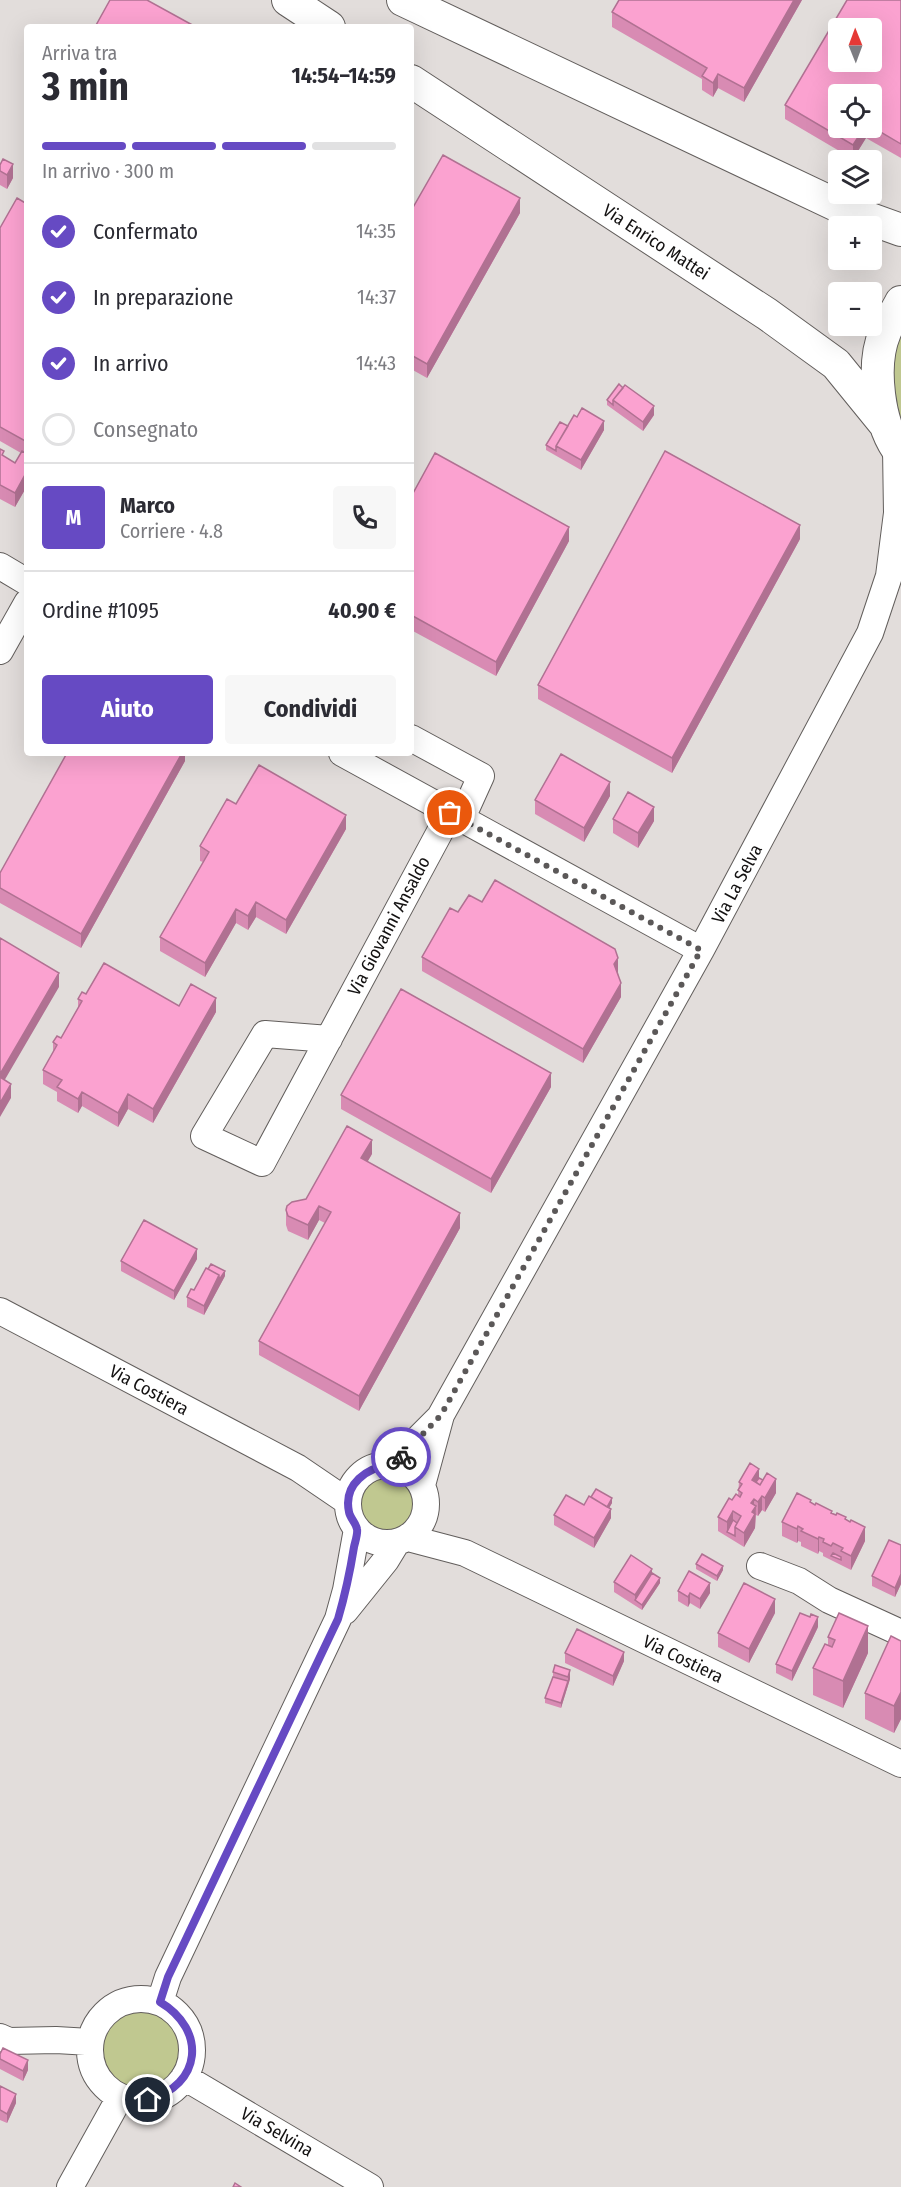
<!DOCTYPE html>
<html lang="it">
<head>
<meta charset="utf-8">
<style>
	body { margin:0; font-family:"Fira Sans Condensed",sans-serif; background:#f7f7f7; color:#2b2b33; height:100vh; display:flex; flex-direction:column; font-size:22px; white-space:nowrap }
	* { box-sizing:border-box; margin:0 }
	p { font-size:20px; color:#7c7c81 }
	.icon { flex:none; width:33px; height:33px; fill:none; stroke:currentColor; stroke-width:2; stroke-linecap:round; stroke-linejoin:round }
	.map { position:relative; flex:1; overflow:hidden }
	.drawer { position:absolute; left:24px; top:24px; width:390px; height:732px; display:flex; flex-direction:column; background:#fff; border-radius:6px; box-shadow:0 6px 24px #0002 }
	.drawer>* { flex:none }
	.needle { width:39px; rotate:359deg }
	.tools { position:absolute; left:828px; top:18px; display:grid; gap:12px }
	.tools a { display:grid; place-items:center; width:54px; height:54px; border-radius:6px; background:#fff; box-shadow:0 6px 24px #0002; font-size:30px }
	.pin { position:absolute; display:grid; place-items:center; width:51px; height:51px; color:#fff; margin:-26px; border:3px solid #fff; border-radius:50%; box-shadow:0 2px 6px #0007 }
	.courier { position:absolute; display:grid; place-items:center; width:60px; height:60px; margin:-30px; border:4px solid #664ac3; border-radius:50%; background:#fff; color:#222; box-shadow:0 2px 8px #0007 }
	.overview em { font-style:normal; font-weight:700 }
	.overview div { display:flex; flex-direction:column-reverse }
	.overview { display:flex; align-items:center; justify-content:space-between; height:102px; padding:0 18px }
	h1 { font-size:39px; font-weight:700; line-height:45px }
	.bar { display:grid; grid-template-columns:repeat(4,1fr); gap:9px 6px; align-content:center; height:72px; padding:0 18px }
	.bar i { height:8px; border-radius:4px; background:#e1e1e2 }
	.bar .selected { background:#664ac3 }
	.bar p { grid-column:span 4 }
	.line { display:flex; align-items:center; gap:15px; padding:0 18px; border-top:2px solid #e1e1e2 }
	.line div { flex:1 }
	.round { display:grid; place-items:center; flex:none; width:63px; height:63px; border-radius:6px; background:#f7f7f7 }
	ol { padding:0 18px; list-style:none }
	li { display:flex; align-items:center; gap:18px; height:66px }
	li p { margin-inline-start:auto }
	li .icon { padding:6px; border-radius:50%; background:#664ac3; color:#fff; stroke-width:4 }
	li:last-child { color:#7c7c81 }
	li i { width:33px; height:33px; border:3px solid #e1e1e2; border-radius:50% }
	.primary-button { display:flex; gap:12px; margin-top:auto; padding:12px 18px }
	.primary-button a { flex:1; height:69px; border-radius:6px; background:#664ac3; color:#fff; font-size:24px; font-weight:700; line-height:69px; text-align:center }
	.primary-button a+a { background:#f7f7f7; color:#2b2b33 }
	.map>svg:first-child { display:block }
	.green { fill:#c0c890 }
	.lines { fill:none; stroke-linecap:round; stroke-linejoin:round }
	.minor-casing { stroke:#625e5c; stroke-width:28 }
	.major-casing { stroke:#625e5c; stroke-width:34 }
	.minor { stroke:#fff; stroke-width:26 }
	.major { stroke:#fff; stroke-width:32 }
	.wall { fill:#d88bb3; fill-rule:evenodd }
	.shaded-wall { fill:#b07192 }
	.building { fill:#fba2d0; stroke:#b07192; stroke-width:1.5; fill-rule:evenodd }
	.done { stroke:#5b5858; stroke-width:6; stroke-dasharray:0 10.8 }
	.route { stroke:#664ac3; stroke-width:8 }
	.labels { text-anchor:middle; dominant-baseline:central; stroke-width:4.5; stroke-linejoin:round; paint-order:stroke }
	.street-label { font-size:18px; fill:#131111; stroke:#fff }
</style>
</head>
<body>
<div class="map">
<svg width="901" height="2187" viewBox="0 0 901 2187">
	<rect width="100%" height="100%" fill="#e2dddb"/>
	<!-- green -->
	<path class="green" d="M901,326V428L890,366Z
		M358 1503a29 29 0 1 1 58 0a29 29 0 1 1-58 0Z
		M102 2050a39 39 0 1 1 78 0a39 39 0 1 1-78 0Z"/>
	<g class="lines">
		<!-- minor casing -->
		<g class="minor-casing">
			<path id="minor" d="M0,566L27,582
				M0,651L27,603
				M411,738L481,776L462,818
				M342,753L701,950
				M329,1039L265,1034L204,1136L262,1163L450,813
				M0,1311L298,1468L348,1502
				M392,1465L439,1418
				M348 1504a39 39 0 1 1 78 0a39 39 0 1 1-78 0Z
				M422,1485L441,1415L701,950L870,633L889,576L897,513L896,448
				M408,1538L465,1553L901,1764
				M760,1566L799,1581L829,1600L901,1633
				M345,1611L386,1560L397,1542
				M90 2050a51 51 0 1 1 102 0a51 51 0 1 1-102 0Z
				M160,2002L168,1977L338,1619L346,1590L357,1529
				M0,2037L9,2041L56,2040L90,2042
				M184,2077L370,2187
				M70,2187L120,2097"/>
		</g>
		<!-- major casing -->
		<g class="major-casing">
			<path id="major" d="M288,0L329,27
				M403,0L851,212L901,230
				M411,81L767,314L836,364L884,423
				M901,302C896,312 889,322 885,332C871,365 878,426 901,454"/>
		</g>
		<!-- minor -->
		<use href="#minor" class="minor"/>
		<!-- major -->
		<use href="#major" class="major"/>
	</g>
	<!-- wall -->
	<path class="wall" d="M619,0H802L744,102L718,88L713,97L702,90V79L612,27V12Z
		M901,0V158L866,138L853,159L785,119V105ZM872,94V128H838Z
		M0,165L13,178L7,189L0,185Z
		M27,204V486L15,507L0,499V449L4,456L15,463L21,453L0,441V228Z
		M411,211L520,213L427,378L411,369Z
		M623,388L654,415L643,431L607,405V400Z
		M568,426L604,430L581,470L546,450V445Z
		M411,497L569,541L496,676L411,630Z
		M800,539L672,773L538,699V685Z
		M185,753V761L81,948L0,903V873Z
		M610,796L584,842L535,814V800Z
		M236,804L346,829L286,934L256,917L248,930L236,923L205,977L160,951V937L203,862L200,861V846Z
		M613,819L654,821L638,848L613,833Z
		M482,902L618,972L621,997L583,1063L422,971V957Z
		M86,994L179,1006L216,1012L153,1123L128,1109L118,1127L82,1106L78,1113L57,1101V1092L43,1084V1070L53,1052V1042L61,1038L78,1008V999Z
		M551,1087L491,1193L341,1109V1095Z
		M372,1154L367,1162L460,1228L359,1411L259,1355V1341L325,1223L319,1220L308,1240L288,1231L286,1225V1210L306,1199Z
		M197,1259L174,1300L121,1271V1261Z
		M225,1276L204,1315L187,1307V1297L194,1290Z
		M759,1478L776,1493L765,1512L762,1510L758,1516L756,1515L755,1528L744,1547L718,1531V1517L732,1500L738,1495L739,1482Z
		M591,1497L612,1503L609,1508L611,1518L594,1548L554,1525V1515L584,1505Z
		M811,1503L832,1513L865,1541L851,1570L823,1556V1553L819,1551L818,1554L801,1546V1542L798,1541L797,1543L782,1536V1522Z
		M901,1545V1584L895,1597L872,1586V1576Z
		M696,1564L723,1570L717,1581L696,1569Z
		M652,1573L660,1583L642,1610L614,1592V1582Z
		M678,1591L710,1593L700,1609L690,1603L688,1607L678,1601Z
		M775,1613L749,1663L718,1647V1633Z
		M818,1627L792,1681L776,1673V1664Z
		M828,1637L868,1653L843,1708L813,1695V1668L828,1646Z
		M901,1641V1719L894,1733L865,1719V1693Z
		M565,1653L624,1661L613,1686L565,1663Z
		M555,1665L570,1679L561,1708L545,1703V1698L553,1677V1672Z
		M0,2054L28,2070L23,2081L0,2069Z
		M0,2086L16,2103L7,2123L0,2120Z"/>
	<!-- shaded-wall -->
	<path class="shaded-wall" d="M794,0H802L744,102V88Z
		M718,74V88L713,97V83Z
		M864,128H866V138L853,159V145Z
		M13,164V178L7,189V175Z
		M520,198V213L427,378V364Z
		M654,406V415L643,431V422Z
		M604,421V430L581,470V460Z
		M27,471V486L15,507V493Z
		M800,525V539L672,773V758Z
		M569,527V541L496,676V662Z
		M182,753H185V761L81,948V934Z
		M610,782V796L584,842V828Z
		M654,807V821L638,848V833Z
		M346,815V829L286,934V920Z
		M256,902V917L248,930V916Z
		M236,909V923L205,977V963Z
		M618,958V972L614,978V964Z
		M59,973V987L0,1088V1074Z
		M621,983V997L583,1063V1049Z
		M216,998V1012L153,1123V1109Z
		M551,1073V1087L491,1193V1179Z
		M11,1084V1098L0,1117V1103Z
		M82,1092V1106L78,1113V1099Z
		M128,1094V1109L118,1127V1113Z
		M372,1140V1154L361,1173V1158Z
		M319,1206V1220L308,1240V1225Z
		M460,1213V1228L359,1411V1396Z
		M197,1249V1259L174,1300V1291Z
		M225,1271V1276L204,1315V1306L219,1275Z
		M759,1469V1483L752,1489V1480Z
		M776,1479V1493L765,1512V1498Z
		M762,1496V1510L758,1516V1502Z
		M612,1498V1503L605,1515V1510Z
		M754,1499V1510L756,1506L755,1528L744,1547V1533L751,1503Z
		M611,1509V1518L594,1548V1538Z
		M733,1511V1525L727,1532V1537V1522Z
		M798,1526V1541L797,1543V1529Z
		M865,1527V1541L851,1570V1556Z
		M819,1537V1551L818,1554V1539Z
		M723,1566V1570L717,1581V1576Z
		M652,1569V1578L635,1600V1595Z
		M901,1574V1584L895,1597V1588Z
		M660,1578V1583L642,1610V1605Z
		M710,1583V1593L700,1609V1599Z
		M690,1593V1603L688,1607V1597Z
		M775,1599V1613L749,1663V1649Z
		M818,1617V1627L792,1681V1671Z
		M868,1626V1653L843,1708V1681Z
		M624,1652V1661L613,1686V1676Z
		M570,1670V1679L561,1708V1703L568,1681V1677Z
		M901,1692V1719L894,1733V1706Z
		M28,2060V2070L23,2081V2071Z
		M16,2094V2103L7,2123V2114Z"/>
	<!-- building -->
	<path class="building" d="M110,0H147L196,27H95Z
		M619,0H794L744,88L718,74L713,83L702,76L707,68L612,12Z
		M847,0H901V144L872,127V94H838V128H864L853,145L785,105ZM838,28H872V62H838Z
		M443,155L520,198L427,364L411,355V211Z
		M3,159L13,164L7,175L0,171V165Z
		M17,198L27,204V442L0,427V228Z
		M619,384L623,388L613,400V405L607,400Z
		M625,385L654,406L643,422L613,400Z
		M582,408L604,421L581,460L556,446L574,415L577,417Z
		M560,422L568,426L556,446V451L546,445Z
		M0,449L4,451L2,455L15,463L22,451L27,454V471L15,493L0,485Z
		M665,451L800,525L672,758L538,685Z
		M435,453L569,527L496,662L411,615V497Z
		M67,753H182L81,934L0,888V873Z
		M561,754L610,782L584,828L535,800Z
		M259,765L346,815L286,920L256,902L248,916L236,909L205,963L160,937L209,852L200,846L227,799L236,804Z
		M628,792L654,807L638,833L613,819Z
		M495,880L615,949L618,958L614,964L621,983L583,1049L422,957L450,908L458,912L469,895L482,902Z
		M0,938L59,973L0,1074Z
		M104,963L179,1006L191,984L216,998L153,1109L128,1094L118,1113L82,1092L78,1099L57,1087L62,1080L43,1070L57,1045L53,1042L57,1036L61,1038L82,1001L78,999L82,992L86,994Z
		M401,989L551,1073L491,1179L341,1095Z
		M0,1077L11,1084L0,1103Z
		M347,1126L372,1140L361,1158L460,1213L359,1396L259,1341L331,1212L319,1206L308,1225L288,1216L286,1210L287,1206L292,1202L306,1199Z
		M144,1220L197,1249L174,1291L121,1261Z
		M211,1264L225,1271L219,1280V1275L208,1269Z
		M206,1268L219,1275L204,1306L187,1297L191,1289L194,1290Z
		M750,1463L759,1469L752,1480L760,1485L767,1473L776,1479L765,1498L762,1496L758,1502L754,1499L751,1503L756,1506L752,1512L755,1514L744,1533L735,1527L741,1516L733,1511L727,1522L718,1517L729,1498L732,1500L736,1494L740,1497L742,1493L738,1490L742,1484L739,1482Z
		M759,1478L763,1480L760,1485L756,1482Z
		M596,1489L612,1498L607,1507L591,1497Z
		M797,1493L811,1500L810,1502L815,1505L816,1503L832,1511L831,1513L836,1515L837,1513L846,1517L845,1519L850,1522L851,1520L865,1527L851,1556L841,1551L843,1548L833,1543L831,1546L823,1542L824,1539L819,1537L818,1539L801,1531L803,1529L798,1526L797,1529L782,1522Z
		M566,1495L584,1505L589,1496L611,1509L594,1538L554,1515Z
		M733,1520L737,1523L735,1527V1536L727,1532Z
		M889,1540L901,1545V1574L895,1588L872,1576Z
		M833,1553L841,1557V1560L831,1556Z
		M702,1554L723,1566L717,1576L696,1564Z
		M631,1555L652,1569L635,1595L614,1582Z
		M689,1571L710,1583L700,1599L690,1593L688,1597L678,1591Z
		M652,1573L660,1578L642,1605L635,1600Z
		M744,1583L775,1599L749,1649L718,1633Z
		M800,1613L810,1617L811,1614L818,1617L792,1671L776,1664Z
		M839,1613L868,1626L843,1681L813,1668L825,1644L832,1647L835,1640L828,1637Z
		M577,1629L624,1652L613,1676L565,1653Z
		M891,1636L901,1641V1692L894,1706L865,1693Z
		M555,1665L570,1670L568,1677L553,1672Z
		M553,1677L568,1681L561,1703L545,1698Z
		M3,2048L28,2060L23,2071L0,2059V2054Z
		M0,2086L16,2094L7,2114L0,2110Z
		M235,2183L241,2187H233Z"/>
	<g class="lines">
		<!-- done -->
		<path class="done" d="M401,1457L441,1415L701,950L450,813"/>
		<!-- route -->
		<path class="route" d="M148,2100C202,2085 207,2030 160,2002L168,1977L338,1619C345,1595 350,1572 354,1547C355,1542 358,1534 357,1529C356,1523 350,1518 349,1512C343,1484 367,1467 392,1465L401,1457"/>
	</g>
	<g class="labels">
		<!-- street labels -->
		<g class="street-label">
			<text transform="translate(656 242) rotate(33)">Via Enrico Mattei</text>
			<text transform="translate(737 884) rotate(-62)">Via La Selva</text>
			<text transform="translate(389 926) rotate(-62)">Via Giovanni Ansaldo</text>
			<text transform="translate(149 1390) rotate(28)">Via Costiera</text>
			<text transform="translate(683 1659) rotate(26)">Via Costiera</text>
			<text transform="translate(277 2132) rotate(30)">Via Selvina</text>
		</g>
	</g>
</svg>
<div class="tools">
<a><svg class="needle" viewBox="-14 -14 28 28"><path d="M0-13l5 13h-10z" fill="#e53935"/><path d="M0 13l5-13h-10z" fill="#7c7c81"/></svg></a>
<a><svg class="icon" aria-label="locate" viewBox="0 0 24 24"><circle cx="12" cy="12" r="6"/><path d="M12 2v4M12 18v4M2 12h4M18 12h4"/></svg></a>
<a><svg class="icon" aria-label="layers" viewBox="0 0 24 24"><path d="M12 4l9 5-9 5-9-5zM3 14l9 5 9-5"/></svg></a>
<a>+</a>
<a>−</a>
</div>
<div class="pin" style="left:450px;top:813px;background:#ea580c"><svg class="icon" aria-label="bag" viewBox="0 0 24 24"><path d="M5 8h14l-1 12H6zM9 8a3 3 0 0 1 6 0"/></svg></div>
<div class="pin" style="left:148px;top:2100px;background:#1f2937"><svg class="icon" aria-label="home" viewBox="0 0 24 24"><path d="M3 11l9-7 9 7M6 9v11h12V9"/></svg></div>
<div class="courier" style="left:401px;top:1457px"><svg class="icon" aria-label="bike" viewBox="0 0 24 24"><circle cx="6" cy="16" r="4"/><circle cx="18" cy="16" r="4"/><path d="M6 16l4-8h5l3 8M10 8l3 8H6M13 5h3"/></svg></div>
<section class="drawer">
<div class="overview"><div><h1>3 min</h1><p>Arriva tra</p></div><em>14:54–14:59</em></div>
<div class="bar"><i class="selected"></i><i class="selected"></i><i class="selected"></i><i></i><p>In arrivo · 300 m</p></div>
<ol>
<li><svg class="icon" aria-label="check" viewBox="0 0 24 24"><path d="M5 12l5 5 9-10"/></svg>Confermato<p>14:35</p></li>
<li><svg class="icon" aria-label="check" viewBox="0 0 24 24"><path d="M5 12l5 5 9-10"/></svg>In preparazione<p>14:37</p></li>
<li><svg class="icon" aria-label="check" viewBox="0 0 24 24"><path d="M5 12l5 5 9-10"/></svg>In arrivo<p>14:43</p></li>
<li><i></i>Consegnato</li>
</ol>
<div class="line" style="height:108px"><b class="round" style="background:#664ac3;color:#fff">M</b><div><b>Marco</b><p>Corriere · 4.8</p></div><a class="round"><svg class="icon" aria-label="phone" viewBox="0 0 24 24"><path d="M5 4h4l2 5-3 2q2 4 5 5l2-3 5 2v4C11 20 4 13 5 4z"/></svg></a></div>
<div class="line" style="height:78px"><div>Ordine #1095</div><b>40.90 €</b></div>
<div class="primary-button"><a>Aiuto</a><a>Condividi</a></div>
</section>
</div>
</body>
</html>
